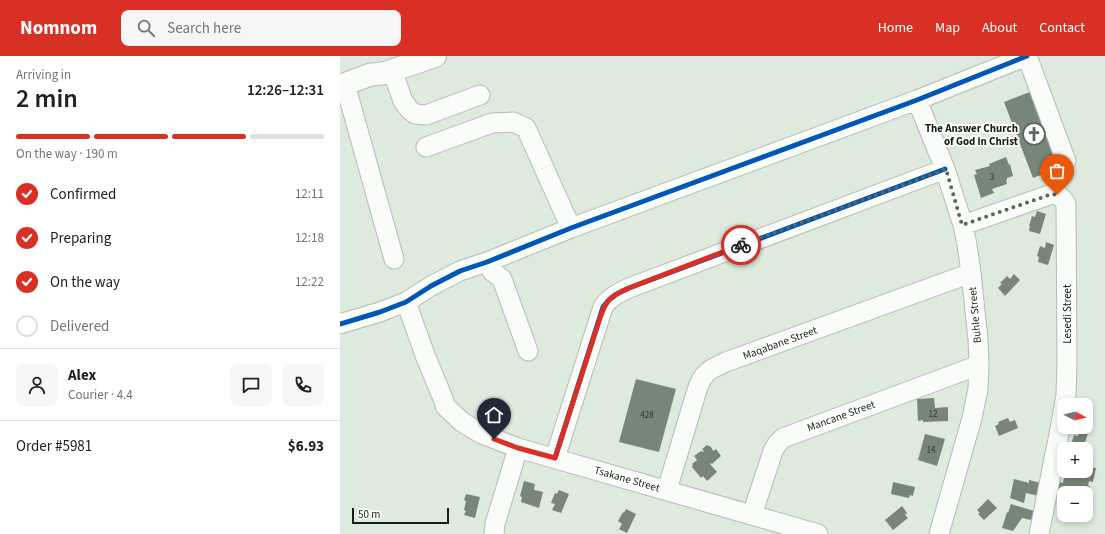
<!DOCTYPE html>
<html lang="en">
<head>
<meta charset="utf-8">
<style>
	body { margin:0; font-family:"Source Sans 3",sans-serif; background:#f6f6f6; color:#202124; height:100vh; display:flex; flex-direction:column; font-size:15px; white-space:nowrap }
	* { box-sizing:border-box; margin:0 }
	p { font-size:13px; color:#757577 }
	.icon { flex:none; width:22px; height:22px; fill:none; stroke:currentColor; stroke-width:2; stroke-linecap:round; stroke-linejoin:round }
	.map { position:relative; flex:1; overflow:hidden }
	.drawer { display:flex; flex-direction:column; background:#fff; width:340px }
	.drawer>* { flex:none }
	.needle { width:26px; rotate:97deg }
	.fabs { position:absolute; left:717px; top:342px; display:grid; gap:8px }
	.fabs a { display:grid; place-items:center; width:36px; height:36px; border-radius:8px; background:#fff; box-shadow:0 2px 6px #0003; font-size:20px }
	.scale { position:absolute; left:12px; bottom:10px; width:97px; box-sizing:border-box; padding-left:4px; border:2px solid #161f16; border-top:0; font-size:11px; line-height:14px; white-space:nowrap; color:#161f16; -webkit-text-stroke:3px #fff; paint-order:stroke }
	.pin { position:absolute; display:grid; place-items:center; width:34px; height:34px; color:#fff; margin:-41px -17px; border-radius:50% 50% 50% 0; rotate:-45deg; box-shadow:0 0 4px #0007 }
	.pin .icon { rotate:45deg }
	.courier { position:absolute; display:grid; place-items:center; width:40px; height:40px; margin:-20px; border:3px solid #d93025; border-radius:50%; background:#fff; color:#222; box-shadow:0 1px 5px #0007 }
	.overview em { font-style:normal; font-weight:600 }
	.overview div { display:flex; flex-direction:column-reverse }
	.overview { display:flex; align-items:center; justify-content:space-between; height:68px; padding:0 16px }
	h1 { font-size:26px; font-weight:600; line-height:30px }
	.bar { display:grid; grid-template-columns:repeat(4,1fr); gap:6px 4px; align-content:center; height:48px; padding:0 16px }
	.bar i { height:5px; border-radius:3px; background:#e0e0e0 }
	.bar .current { background:#d93025 }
	.bar p { grid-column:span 4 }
	.line { display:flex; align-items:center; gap:10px; padding:0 16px; border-top:1px solid #e0e0e0 }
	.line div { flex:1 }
	.round { display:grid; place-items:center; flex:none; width:42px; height:42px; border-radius:8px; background:#f6f6f6 }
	ol { padding:0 16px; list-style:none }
	li { display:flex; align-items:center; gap:12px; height:44px }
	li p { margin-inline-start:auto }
	li .icon { padding:4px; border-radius:50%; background:#d93025; color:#fff; stroke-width:4 }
	li:last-child { color:#757577 }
	li i { width:22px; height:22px; border:2px solid #e0e0e0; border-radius:50% }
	header { display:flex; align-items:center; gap:24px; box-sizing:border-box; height:56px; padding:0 20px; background:#d93025; color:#fff }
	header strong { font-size:19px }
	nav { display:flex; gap:22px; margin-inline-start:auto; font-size:14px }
	.search { width:280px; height:36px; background:#f6f6f6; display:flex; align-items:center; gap:10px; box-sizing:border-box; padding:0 14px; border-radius:8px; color:#757577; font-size:15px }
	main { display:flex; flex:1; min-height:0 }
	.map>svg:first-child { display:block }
	.building { fill:#788579 }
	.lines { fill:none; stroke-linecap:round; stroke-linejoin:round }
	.minor-casing { stroke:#b2bdb3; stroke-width:21 }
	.major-casing { stroke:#b2bdb3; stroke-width:24 }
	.minor { stroke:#fafcfa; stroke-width:19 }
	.major { stroke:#fafcfa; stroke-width:22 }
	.cycleway-casing { stroke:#fff; stroke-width:8 }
	.cycleway { stroke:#0057b8; stroke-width:5 }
	.done { stroke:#5c665c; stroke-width:4; stroke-dasharray:0 7.2 }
	.route { stroke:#d93025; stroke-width:5 }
	.labels { text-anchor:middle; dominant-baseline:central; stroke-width:4; stroke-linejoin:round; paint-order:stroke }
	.number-label { font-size:9px; fill:#2e382f }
	.poi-label { font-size:11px; font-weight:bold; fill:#161f16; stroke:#fff; text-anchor:end }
	.street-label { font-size:11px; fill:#161f16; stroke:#fff }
</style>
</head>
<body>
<header>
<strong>Nomnom</strong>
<div class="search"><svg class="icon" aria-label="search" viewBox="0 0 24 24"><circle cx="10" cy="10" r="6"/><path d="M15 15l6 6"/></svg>Search here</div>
<nav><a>Home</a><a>Map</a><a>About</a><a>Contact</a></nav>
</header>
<main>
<section class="drawer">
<div class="overview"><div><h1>2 min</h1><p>Arriving in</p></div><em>12:26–12:31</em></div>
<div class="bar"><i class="current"></i><i class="current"></i><i class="current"></i><i></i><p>On the way · 190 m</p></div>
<ol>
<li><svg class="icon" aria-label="check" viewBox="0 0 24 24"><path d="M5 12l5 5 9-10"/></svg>Confirmed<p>12:11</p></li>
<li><svg class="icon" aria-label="check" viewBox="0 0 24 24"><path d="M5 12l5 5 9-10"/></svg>Preparing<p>12:18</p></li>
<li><svg class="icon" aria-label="check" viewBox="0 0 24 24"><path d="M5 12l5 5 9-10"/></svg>On the way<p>12:22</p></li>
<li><i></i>Delivered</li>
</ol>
<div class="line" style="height:72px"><a class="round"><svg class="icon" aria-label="person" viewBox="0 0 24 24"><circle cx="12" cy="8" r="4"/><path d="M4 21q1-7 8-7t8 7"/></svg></a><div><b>Alex</b><p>Courier · 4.4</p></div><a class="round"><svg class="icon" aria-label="chat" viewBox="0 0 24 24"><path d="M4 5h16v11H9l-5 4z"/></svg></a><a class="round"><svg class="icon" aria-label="phone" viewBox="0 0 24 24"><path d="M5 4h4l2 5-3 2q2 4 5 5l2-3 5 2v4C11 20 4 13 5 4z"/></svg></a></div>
<div class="line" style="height:52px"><div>Order #5981</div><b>$6.93</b></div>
</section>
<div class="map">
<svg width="765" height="478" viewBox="0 0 765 478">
	<rect width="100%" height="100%" fill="#ddeadd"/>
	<!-- building -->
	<path class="building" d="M695,34L724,110L693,122L664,46Z
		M666,101L669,109L670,108L673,120L667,122V124H666L667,128L652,133L654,137L641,142L634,119L637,118L635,114L650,110L649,108Z
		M697,155L706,158L700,178L689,175L690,170H689L692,160L695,161Z
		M706,186L714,189L708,209L698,206L699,201L697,200L700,190L705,192Z
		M674,218L680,224L665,240L658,232L662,228L660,227L667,220L670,223Z
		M296,323L336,333L319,396L279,386Z
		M594,342L595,352L608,351V365L583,366V364L578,365L577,343Z
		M668,362L670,366L675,364L678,372L659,380L655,370L659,368L658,366Z
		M740,375L748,377L743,393H731L732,389H731L734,379L738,380Z
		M585,378L605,383L597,410L578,404Z
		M367,389L371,391L373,395L376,393L381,400L372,408L371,407L370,408L377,416L367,425L363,420L361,422L352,411L353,409L352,408L357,404L354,400L361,395L362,396L364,395L362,393Z
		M746,411L756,412L753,426L749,425L748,430H750L749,441L746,440V437H724V441L717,439L719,426L723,427L725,415H746Z
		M674,423L689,427V424L701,427L699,440L686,437L684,447L670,442Z
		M184,425L195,428L194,434L203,436L199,452L181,446L182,441L180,440Z
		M553,426L575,431L573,440L570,439L569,442L551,438Z
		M219,434L229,438L221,457L212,454L215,448L211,447L215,437L217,438Z
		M126,438L140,441L135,462L124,459L126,455L124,454L126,445L124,444Z
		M648,443L657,452L644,464L638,458L640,457L637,454Z
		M671,448L694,455L691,464L682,462L673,475L662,472L667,456L668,457Z
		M562,450L567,457L565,459L568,462L553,474L545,464Z
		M286,453L296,458L287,477L279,473L282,468L278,465L283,456L284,457Z"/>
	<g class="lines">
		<!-- minor casing -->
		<g class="minor-casing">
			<path id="minor" d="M687,0L726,105
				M52,14L63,45L69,53L75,58L86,59L140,39
				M5,28L54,203
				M577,44L605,113L623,169L627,189L631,217L638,283L639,309L638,333L632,362L599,478
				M86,91L152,67L173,66L186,72L231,172
				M623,169L712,138C719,139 722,141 726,148L727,308L726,339L720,373L699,478
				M147,206L152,215L162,223L188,295
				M66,246L85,299L104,345
				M0,268L40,256L66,246L91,230L120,215L147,206L231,172L577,44L687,0
				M105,350L122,366L142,378L178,392L478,478
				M215,402L263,251C270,241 278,237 289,232L605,113
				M327,434L357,334C363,316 370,313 386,306L631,217
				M412,459L433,395L437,388L443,382L639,309
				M154,478L155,468L178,392"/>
		</g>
		<!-- major casing -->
		<g class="major-casing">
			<path id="major" d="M0,30L29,19L45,17L95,0"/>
		</g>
		<!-- minor -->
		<use href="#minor" class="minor"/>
		<!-- major -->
		<use href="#major" class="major"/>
		<!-- cycleway casing -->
		<g class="cycleway-casing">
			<path id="cycleway" d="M0,268L40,256L66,246L91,230L120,215L147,206L231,172L577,44L687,0
				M215,402L263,251C270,241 278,237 289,232L605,113"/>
		</g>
		<!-- cycleway -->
		<use href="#cycleway" class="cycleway"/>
	</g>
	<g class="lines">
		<!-- done -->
		<path class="done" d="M401,189L606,113L622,169L712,138L717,139"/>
		<!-- route -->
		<path class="route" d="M154,383L178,392L215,402L260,262C267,242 271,240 289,232L401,189"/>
	</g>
	<!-- icons -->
	<defs>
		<g id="church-ring" transform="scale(1.15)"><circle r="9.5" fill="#fff" stroke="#5c665c" stroke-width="1.5"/><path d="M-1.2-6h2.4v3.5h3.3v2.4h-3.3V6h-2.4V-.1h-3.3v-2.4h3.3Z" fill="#5c665c"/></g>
	</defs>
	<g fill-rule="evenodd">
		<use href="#church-ring" x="694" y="78"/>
	</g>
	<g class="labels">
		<!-- number labels -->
		<g class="number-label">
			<text x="652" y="121">3</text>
			<text x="593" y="358">12</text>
			<text x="307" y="359">428</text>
			<text x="591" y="394">14</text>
		</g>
		<!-- poi labels -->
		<g class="poi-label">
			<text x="678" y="72">The Answer Church<tspan x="678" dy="13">of God in Christ</tspan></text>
		</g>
		<!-- street labels -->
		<g class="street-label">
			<text transform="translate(727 258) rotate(-90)">Lesedi Street</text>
			<text transform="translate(635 259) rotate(-95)">Buhle Street</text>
			<text transform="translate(440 287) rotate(-20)">Maqabane Street</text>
			<text transform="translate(501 360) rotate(-20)">Mancane Street</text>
			<text transform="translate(287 423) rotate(16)">Tsakane Street</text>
		</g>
	</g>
</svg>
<div class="fabs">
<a><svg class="needle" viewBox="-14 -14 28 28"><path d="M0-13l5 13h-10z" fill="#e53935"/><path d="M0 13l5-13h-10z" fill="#757577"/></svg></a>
<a>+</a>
<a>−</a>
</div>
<div class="scale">50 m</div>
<div class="pin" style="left:717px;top:139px;background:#ea580c"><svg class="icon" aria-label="bag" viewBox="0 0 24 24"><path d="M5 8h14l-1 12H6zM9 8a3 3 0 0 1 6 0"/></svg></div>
<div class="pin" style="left:154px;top:383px;background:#1f2937"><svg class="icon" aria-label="home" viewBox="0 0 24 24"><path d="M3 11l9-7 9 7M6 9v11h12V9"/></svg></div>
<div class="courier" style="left:401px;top:189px"><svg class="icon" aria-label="bike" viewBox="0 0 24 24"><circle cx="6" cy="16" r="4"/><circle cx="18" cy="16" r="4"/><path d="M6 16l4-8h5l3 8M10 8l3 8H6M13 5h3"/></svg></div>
</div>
</main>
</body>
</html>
